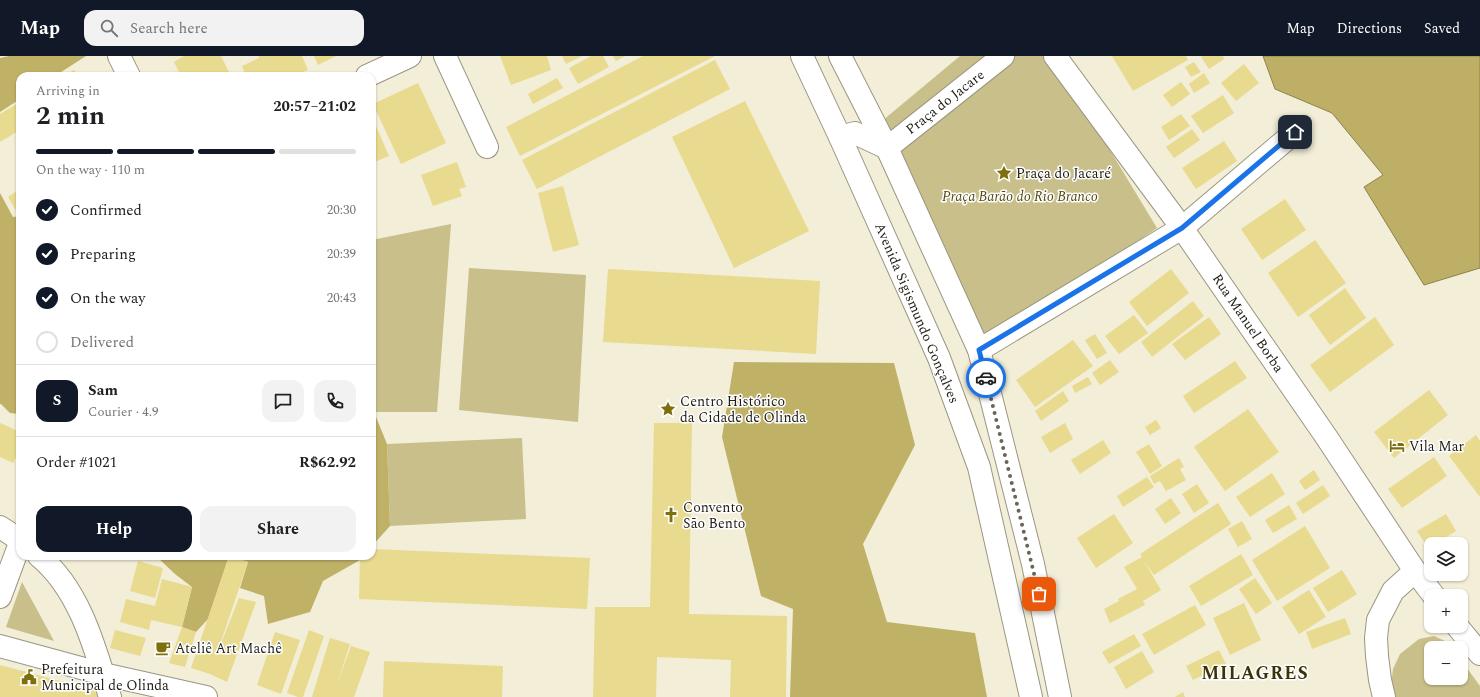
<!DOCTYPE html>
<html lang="en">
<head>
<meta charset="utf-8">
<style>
	body { margin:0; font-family:Spectral,serif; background:#f2f2f2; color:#202124; height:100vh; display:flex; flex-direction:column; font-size:15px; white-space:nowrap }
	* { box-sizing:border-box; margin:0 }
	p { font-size:13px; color:#757577 }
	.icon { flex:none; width:22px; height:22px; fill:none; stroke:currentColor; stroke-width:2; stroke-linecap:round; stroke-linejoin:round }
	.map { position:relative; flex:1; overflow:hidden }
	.sheet { position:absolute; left:16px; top:16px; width:360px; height:488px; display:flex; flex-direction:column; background:#fff; border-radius:12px; box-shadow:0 1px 3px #0004 }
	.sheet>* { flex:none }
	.tools { position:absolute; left:1424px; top:481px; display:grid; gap:8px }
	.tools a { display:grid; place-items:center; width:44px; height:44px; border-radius:8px; background:#fff; box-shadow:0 1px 3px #0004; font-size:20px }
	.pin { position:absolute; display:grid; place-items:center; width:34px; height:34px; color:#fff; margin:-17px; border-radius:8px; box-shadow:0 2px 6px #0006 }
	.courier { position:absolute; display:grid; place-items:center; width:40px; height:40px; margin:-20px; border:3px solid #1a73e8; border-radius:50%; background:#fff; color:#222; box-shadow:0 1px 5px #0007 }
	.summary em { font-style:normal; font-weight:700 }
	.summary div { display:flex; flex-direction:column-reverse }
	.summary { display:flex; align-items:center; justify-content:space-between; height:68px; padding:0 20px }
	h1 { font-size:26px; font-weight:700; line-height:30px }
	.bar { display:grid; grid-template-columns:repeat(4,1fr); gap:6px 4px; align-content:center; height:48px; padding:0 20px }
	.bar i { height:5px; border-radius:3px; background:#e0e0e0 }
	.bar .active { background:#111827 }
	.bar p { grid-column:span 4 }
	.line { display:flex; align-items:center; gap:10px; padding:0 20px; border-top:1px solid #e0e0e0 }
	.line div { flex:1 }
	.round { display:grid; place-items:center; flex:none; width:42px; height:42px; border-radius:12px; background:#f2f2f2 }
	ol { padding:0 20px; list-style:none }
	li { display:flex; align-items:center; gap:12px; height:44px }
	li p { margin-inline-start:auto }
	li .icon { padding:4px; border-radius:50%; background:#111827; color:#fff; stroke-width:4 }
	li:last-child { color:#757577 }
	li i { width:22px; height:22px; border:2px solid #e0e0e0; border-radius:50% }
	.action { display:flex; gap:8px; margin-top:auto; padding:8px 20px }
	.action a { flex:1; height:46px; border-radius:12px; background:#111827; color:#fff; font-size:16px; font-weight:700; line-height:46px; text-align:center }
	.action a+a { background:#f2f2f2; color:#202124 }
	header { display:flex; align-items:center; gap:24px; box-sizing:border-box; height:56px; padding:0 20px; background:#111827; color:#fff }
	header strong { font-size:19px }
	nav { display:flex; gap:22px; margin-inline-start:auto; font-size:14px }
	.search { width:280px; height:36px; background:#f2f2f2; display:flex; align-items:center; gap:10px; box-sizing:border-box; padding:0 14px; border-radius:12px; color:#757577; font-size:15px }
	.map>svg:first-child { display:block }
	.green { fill:#c9bf8a }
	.forest { fill:#bfb166 }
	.water { fill:#bdaf65; stroke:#8e834d }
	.building { fill:#e8da8e }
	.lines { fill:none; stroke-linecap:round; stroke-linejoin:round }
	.street-casing { stroke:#9a9682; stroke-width:24 }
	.primary-casing { stroke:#9a9682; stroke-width:24 }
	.street { stroke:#fff; stroke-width:22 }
	.primary { stroke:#fff; stroke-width:22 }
	.done { stroke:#696659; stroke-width:4; stroke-dasharray:0 7.2 }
	.route { stroke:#1a73e8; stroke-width:5 }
	.labels { text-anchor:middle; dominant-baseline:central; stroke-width:3; stroke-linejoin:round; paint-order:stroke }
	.street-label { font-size:14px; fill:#1f1d15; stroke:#fff }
	.poi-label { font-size:14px; fill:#1f1d15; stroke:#fff; text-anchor:start }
	.park-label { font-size:14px; font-style:italic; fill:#544a0f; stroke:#fff }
	.district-label { font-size:18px; font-weight:bold; letter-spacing:1px; fill:#3b3308; stroke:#fff }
</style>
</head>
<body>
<header>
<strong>Map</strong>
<div class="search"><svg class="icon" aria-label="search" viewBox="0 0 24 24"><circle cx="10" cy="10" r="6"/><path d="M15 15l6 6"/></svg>Search here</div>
<nav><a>Map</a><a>Directions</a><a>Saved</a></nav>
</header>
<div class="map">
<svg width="1480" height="641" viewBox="0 0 1480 641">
	<rect width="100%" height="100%" fill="#f2eed8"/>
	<!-- green -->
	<path class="green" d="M960,0H1053L1157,172L980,291L876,70Z
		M451,168L437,356H374L372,346V184Z
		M469,212L586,219L578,366L459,354Z
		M522,382L526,463L390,470L387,388Z
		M22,526L54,585L6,571Z
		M1434,580L1447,586L1452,592H1431V622H1461V604L1480,630V641H1394L1391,630L1393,613L1400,598L1419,583Z"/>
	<!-- forest -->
	<path class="forest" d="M9,0H86L55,20H20V43L0,56V2Z
		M0,137L13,161L20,160V358L10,357L1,348H0Z
		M734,306L894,307L915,389L863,488L887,566L975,577L987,641H790L793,553L761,540L722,381Z
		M372,355L374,356L387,388L390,470L372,490Z
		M156,500H363L360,504L323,525L310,556L268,568L264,540L240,532L248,506L229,500L208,563L196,576L182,571L192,531L175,518Z"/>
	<!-- water -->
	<path class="water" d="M1263,0H1480V212L1424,229L1364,131L1383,119L1332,57L1275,33Z"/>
	<!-- building -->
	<path class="building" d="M184,0H221L231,20H181L174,6Z
		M259,0H302L308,14L293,20H246L242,10L259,2Z
		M314,0H336L318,9Z
		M500,0H547L551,14L511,29Z
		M562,0H582L566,8Z
		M591,0H603L609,11L578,28L569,12Z
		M613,0H625L616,5Z
		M643,0H715L520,100L506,71Z
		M1112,0H1186L1188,4L1133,35Z
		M1203,0H1223L1224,3L1209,13L1201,1Z
		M715,4L730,33L537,133L522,104Z
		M1194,6L1201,16L1191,21L1185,11Z
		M1244,8L1259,27L1236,45L1221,27Z
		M74,14L78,20H64Z
		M1204,17L1210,27L1194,37L1189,28Z
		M557,22L563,32L533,48L528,38Z
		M1181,26L1190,38L1172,51L1163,39Z
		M418,27L446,87L401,108L373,48Z
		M1223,39L1234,57L1203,77L1191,60Z
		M745,45L809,175L734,212L672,81Z
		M20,46V74L0,86V58Z
		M1181,58L1190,70L1169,84L1161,71Z
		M372,61L389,100L372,107Z
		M1192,73L1200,84L1174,102L1166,91Z
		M1224,85L1237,105L1196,133L1182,112Z
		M457,106L466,131L459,133L462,140L433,150L421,119Z
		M563,130L579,189L553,196L538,137Z
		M17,135L20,139V161L8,141Z
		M1285,143L1306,174L1262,204L1241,173Z
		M1315,184L1346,227L1298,261L1268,217Z
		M608,213L820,225L816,298L603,286Z
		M1171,213L1189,237L1147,270L1129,246Z
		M1345,232L1366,262L1330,289L1309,259Z
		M1193,245L1204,260L1152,301L1141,286Z
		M1134,259L1148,277L1119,298L1105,280Z
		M1209,261L1221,278L1185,304L1172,288Z
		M1375,261L1394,289L1330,336L1310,309Z
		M1095,278L1107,297L1097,303L1085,284Z
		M1073,284L1093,310L1035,351L1016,324Z
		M1110,304L1119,316L1100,329L1092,317Z
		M1235,305L1247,322L1194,357L1183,340Z
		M1088,321L1092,328L1075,337L1072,330Z
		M1429,334L1448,359L1394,402L1374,376Z
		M1063,335L1069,345L1041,365L1035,355Z
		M1248,353L1279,396L1225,435L1194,391Z
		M1156,364L1161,372L1150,379L1145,371Z
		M0,367L20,376V393L13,407L0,401Z
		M654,367H692L689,558L787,560L786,641H730L731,604L657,601L656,641H593L595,551H650Z
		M1065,367L1073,383L1050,397L1041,381Z
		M1476,379L1480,385V441L1449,400Z
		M1103,384L1111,397L1080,418L1071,404Z
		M1149,388L1162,410L1150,418L1136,396Z
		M1434,401L1447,420L1402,452L1388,433Z
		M1179,402L1184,411L1180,413L1186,424L1166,435L1160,425L1154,428L1150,420Z
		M1314,414L1320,424L1305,434L1299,425Z
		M1272,417L1285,438L1250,461L1236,441Z
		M1147,421L1154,431L1123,451L1117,440Z
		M1197,428L1209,447L1194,457L1182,438Z
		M1323,429L1330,440L1303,458L1296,447Z
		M1171,442L1181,457L1165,468L1155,453Z
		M1218,447L1231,468L1154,519L1144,505L1161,534L1143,545L1145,549L1110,567L1104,553L1119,545L1118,543L1137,533L1124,511L1142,501L1140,498Z
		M1289,449L1297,463L1273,477L1265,464Z
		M1114,458L1133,487L1096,512L1077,482Z
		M1446,458L1456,475L1435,488H1431V490L1428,492L1417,475Z
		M1242,465L1252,483L1238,491L1228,473Z
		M1305,470L1330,512L1277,545L1252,504Z
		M372,493L590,502L587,553L359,543L360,500H372Z
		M1241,498L1253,519L1201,550L1189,530Z
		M229,500L248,506L216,600L239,542L256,546L227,626L210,618L191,612Z
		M138,505L163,512L155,542L130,535Z
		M1342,514L1357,538L1328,556L1313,532Z
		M1255,522L1272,547L1256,558L1239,533Z
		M162,523L192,531L182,571L151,564L149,574L120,566L126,543L155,550Z
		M1309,534L1326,561L1299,578L1282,551Z
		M1244,547L1261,584L1230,599L1213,562Z
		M1195,549L1206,569L1154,599L1142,578Z
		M1345,562L1351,578L1312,593L1306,576Z
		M182,571L196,576L185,611L169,607Z
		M115,574L146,582L140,600L110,592Z
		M309,574L324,580L303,641H298L287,637Z
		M275,576L300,584L281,638L257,629Z
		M1134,578L1141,590L1109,608L1102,596Z
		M330,582L350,588L336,631L351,590L370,596L354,641H312Z
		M1219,594L1226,608L1193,624L1186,610Z
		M1142,595L1154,616L1126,633L1114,611Z
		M384,605L503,610L502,641H383Z
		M0,609L98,635L99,641H0Z
		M1183,636L1185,641H1175Z"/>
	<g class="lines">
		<!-- street casing -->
		<g class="street-casing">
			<path id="street" d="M119,0L129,20
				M445,0L487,91
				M1055,0L1182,172L1325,379L1415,515L1434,540
				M367,20L410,0
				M840,81L855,77L887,92L1003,0
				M979,294L1182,172L1295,76
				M0,471L20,484
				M39,500C80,534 95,592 110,641
				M0,541L20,487
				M1457,570L1480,598
				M0,590L103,618L206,641
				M1384,641L1380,624L1377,600L1376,582L1378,564L1393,535L1415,515"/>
		</g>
		<!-- primary casing -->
		<g class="primary-casing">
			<path id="primary" d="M802,0L840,81L939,302L979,411L1031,641
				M840,0L887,92L979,294L1033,508L1060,641"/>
		</g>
		<!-- street -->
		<use href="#street" class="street"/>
		<!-- primary -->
		<use href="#primary" class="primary"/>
	</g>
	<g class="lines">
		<!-- done -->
		<path class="done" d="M986,322L1039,538"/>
		<!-- route -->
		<path class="route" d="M986,322L979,294L1182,172L1295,76"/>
	</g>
	<!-- icons -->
	<defs>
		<g id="sight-bare" transform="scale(1.2)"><path d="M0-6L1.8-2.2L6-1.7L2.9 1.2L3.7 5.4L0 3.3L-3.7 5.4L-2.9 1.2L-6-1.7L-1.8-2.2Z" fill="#7e6f0c" stroke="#fff" stroke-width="2.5" paint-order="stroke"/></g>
		<g id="hotel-bare" transform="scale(1.2)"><path d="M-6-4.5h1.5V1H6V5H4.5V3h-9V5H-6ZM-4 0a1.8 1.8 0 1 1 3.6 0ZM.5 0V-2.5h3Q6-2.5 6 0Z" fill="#7e6f0c" stroke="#fff" stroke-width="2.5" paint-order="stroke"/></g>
		<g id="church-bare" transform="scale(1.2)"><path d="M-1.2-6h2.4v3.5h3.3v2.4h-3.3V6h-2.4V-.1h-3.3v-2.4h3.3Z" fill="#7e6f0c" stroke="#fff" stroke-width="2.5" paint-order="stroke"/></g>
		<g id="cafe-bare" transform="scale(1.2)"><path d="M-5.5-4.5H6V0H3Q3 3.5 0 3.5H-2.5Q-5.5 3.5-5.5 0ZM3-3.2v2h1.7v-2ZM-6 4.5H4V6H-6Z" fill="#7e6f0c" stroke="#fff" stroke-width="2.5" paint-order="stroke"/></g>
		<g id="civic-bare" transform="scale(1.2)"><path d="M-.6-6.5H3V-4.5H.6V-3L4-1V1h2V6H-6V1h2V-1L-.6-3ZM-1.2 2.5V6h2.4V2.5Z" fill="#7e6f0c" stroke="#fff" stroke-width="2.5" paint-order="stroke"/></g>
	</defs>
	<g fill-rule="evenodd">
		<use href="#sight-bare" x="1004" y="117"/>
		<use href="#sight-bare" x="668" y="353"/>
		<use href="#hotel-bare" x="1397" y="390"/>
		<use href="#church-bare" x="671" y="459"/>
		<use href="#cafe-bare" x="163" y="592"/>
		<use href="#civic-bare" x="29" y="621"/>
	</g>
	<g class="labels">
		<!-- street labels -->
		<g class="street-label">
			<text transform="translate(945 46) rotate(-38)">Praça do Jacare</text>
			<text transform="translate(917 257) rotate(67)">Avenida Sigismundo Gonçalves</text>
			<text transform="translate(1248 267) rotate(56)">Rua Manuel Borba</text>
		</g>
		<!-- poi labels -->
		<g class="poi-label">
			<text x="1016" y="117">Praça do Jacaré</text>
			<text x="680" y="345">Centro Histórico<tspan x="680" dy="16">da Cidade de Olinda</tspan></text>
			<text x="1409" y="390">Vila Mar</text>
			<text x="683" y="451">Convento<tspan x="683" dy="16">São Bento</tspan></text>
			<text x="175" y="592">Ateliê Art Machê</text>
			<text x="41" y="613">Prefeitura<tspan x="41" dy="16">Municipal de Olinda</tspan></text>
		</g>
		<!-- park labels -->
		<g class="park-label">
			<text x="1020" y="140">Praça Barão do Rio Branco</text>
		</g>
		<!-- district labels -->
		<g class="district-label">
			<text x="1255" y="617">MILAGRES</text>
		</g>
	</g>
</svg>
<div class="tools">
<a><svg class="icon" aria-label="layers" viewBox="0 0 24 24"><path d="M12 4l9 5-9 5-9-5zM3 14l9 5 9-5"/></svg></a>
<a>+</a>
<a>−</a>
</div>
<div class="pin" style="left:1039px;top:538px;background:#ea580c"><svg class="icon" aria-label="bag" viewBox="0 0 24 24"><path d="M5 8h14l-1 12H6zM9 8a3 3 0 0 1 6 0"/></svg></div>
<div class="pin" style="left:1295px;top:76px;background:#1f2937"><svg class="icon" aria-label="home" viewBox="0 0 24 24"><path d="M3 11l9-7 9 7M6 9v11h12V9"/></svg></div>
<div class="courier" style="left:986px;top:322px"><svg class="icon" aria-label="car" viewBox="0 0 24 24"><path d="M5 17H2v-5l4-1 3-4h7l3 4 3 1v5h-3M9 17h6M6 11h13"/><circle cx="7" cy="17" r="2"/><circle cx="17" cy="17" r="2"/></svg></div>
<section class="sheet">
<div class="summary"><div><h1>2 min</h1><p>Arriving in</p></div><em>20:57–21:02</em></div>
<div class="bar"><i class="active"></i><i class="active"></i><i class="active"></i><i></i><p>On the way · 110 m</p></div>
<ol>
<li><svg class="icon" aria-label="check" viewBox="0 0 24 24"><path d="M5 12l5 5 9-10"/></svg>Confirmed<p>20:30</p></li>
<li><svg class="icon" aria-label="check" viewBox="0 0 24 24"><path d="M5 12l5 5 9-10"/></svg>Preparing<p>20:39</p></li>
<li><svg class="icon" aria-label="check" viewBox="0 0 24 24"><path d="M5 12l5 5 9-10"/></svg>On the way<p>20:43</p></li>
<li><i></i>Delivered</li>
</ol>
<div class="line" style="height:72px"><b class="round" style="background:#111827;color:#fff">S</b><div><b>Sam</b><p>Courier · 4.9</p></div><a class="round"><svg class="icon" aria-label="chat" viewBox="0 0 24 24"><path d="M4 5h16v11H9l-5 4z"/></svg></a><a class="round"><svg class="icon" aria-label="phone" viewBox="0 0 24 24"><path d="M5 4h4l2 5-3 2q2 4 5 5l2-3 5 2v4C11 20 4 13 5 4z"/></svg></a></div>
<div class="line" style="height:52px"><div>Order #1021</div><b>R$62.92</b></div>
<div class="action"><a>Help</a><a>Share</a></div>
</section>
</div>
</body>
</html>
